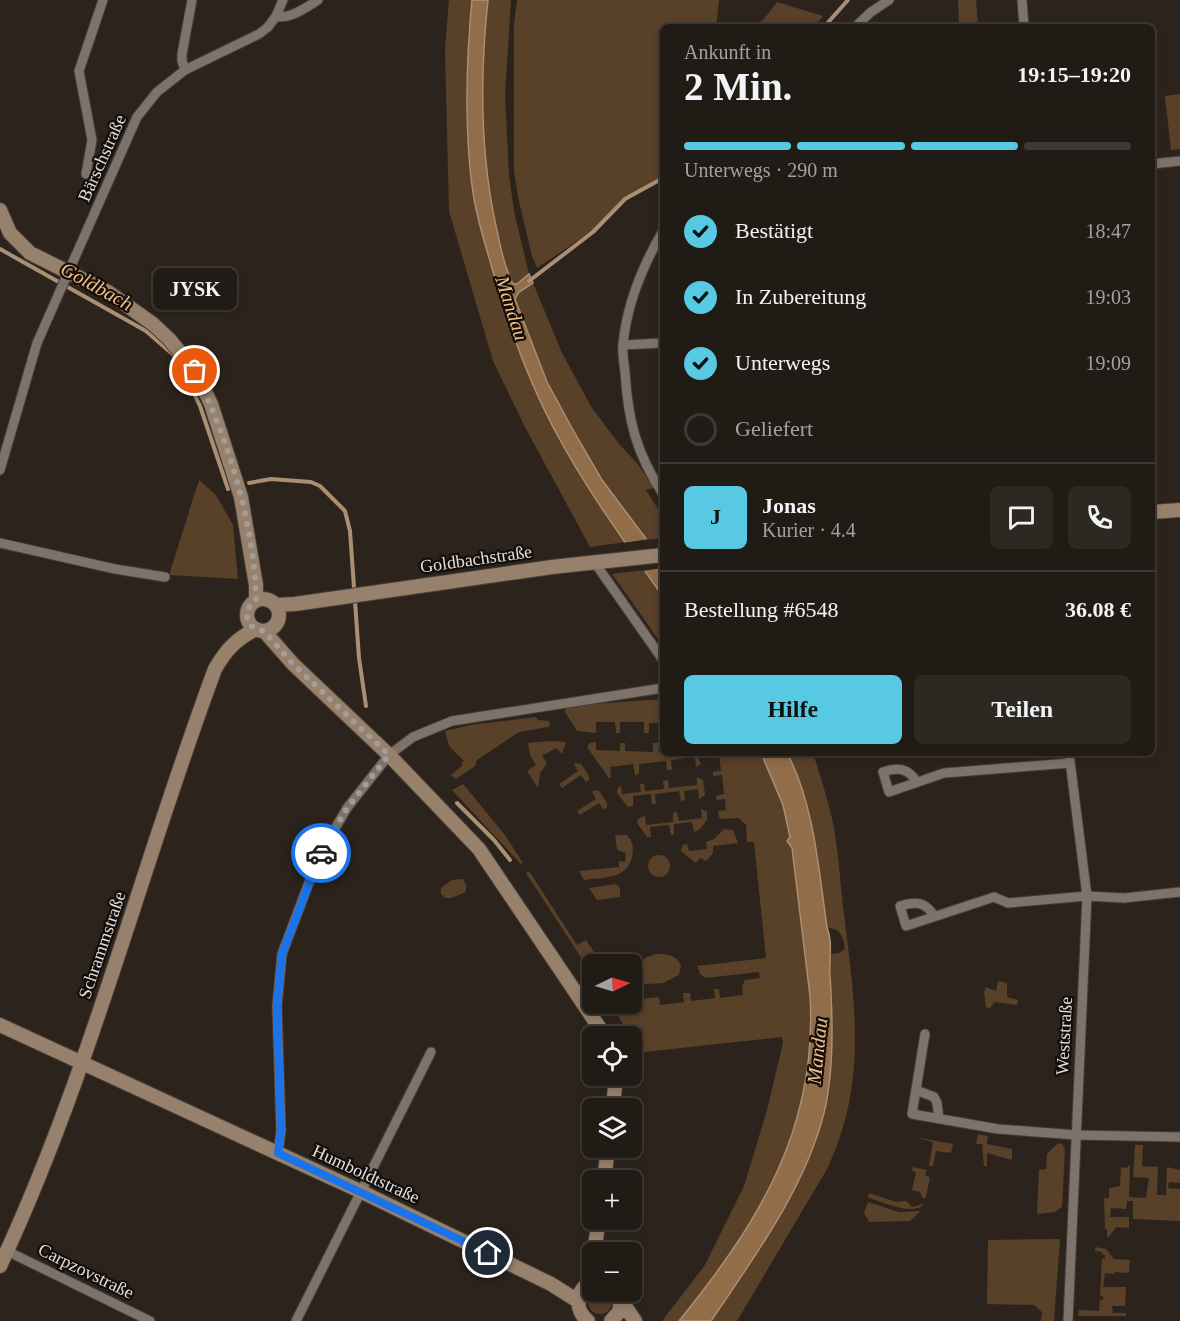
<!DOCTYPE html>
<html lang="de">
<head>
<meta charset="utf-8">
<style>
	body { margin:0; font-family:Georgia,serif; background:#2d2822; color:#f1f3f6; height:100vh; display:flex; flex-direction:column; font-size:22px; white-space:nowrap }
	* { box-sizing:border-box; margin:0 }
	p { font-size:20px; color:#a2a1a0 }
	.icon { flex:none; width:33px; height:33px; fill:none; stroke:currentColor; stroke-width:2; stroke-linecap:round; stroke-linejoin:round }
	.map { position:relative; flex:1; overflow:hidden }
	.side { position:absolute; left:660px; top:24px; width:495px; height:732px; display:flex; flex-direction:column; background:#211b15; border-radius:9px; box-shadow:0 3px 9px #0003,0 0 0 2px #3e3934 }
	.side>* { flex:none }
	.needle { width:39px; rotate:85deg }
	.buttons { position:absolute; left:582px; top:954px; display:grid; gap:12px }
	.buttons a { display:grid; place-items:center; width:60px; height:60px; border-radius:9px; background:#211b15; box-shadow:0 3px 9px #0003,0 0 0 2px #3e3934; font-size:30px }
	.pin { position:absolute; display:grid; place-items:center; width:51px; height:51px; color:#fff; margin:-26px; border:3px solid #fff; border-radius:50%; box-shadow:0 2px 6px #0007 }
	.courier { position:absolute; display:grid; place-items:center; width:60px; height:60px; margin:-30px; border:4px solid #1a73e8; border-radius:50%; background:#fff; color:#222; box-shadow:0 2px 8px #0007 }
	.bubble { position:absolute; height:42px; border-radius:9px; background:#211b15; box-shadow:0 3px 9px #0003,0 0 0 2px #3e3934; font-size:20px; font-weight:800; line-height:42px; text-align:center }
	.head em { font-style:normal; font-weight:800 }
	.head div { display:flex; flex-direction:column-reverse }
	.head { display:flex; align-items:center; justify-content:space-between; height:102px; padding:0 24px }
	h1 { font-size:39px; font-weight:800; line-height:45px }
	.bar { display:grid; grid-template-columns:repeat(4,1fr); gap:9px 6px; align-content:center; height:72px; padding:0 24px }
	.bar i { height:8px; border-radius:4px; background:#3e3934 }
	.bar .on { background:#57c9e2 }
	.bar p { grid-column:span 4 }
	.line { display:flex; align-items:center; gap:15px; padding:0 24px; border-top:2px solid #3e3934 }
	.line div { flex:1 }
	.round { display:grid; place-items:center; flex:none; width:63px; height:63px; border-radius:9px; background:#2d2822 }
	ol { padding:0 24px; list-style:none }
	li { display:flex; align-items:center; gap:18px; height:66px }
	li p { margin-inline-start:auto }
	li .icon { padding:6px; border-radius:50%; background:#57c9e2; color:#111; stroke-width:4 }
	li:last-child { color:#a2a1a0 }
	li i { width:33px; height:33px; border:3px solid #3e3934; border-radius:50% }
	.action { display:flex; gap:12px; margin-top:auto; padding:12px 24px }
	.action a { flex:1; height:69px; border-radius:9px; background:#57c9e2; color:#111; font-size:24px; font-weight:800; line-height:69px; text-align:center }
	.action a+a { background:#2d2822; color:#f1f3f6 }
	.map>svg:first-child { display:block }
	.green { fill:#584029 }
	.water { fill:#926d49; stroke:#aa8f74; stroke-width:1.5 }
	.pier { fill:#2c241c }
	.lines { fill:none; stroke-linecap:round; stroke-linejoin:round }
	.stream { stroke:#aa8f74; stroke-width:4 }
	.street-casing { stroke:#463f39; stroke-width:11 }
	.secondary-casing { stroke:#463f39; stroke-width:16 }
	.street { stroke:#7d736a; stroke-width:9 }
	.secondary { stroke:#98816c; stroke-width:14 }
	.done { stroke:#a39d97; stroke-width:6; stroke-dasharray:0 10.8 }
	.route { stroke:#1a73e8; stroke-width:8 }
	.labels { text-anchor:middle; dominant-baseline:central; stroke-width:4.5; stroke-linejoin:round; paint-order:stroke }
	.street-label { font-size:18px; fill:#e3ded9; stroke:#120e0b }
	.water-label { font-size:20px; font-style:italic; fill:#f7bc84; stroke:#120e0b }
</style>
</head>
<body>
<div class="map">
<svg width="1180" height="1321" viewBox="0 0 1180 1321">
	<rect width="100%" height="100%" fill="#2c241c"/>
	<!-- green -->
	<path class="green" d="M449,0H472L468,35V84L469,140L474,199L501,302L516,345L559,439L626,542L590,547L525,427L493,361L449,211L445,50Z
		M488,0H511L505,94L509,176L515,216L529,274L517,284H513C504,266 500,246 496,226C480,153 480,74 488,0Z
		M517,0H719L716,27H663V176L621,200L592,231L537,268L532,256L518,197L514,171V24Z
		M958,0H976L978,27H959Z
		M777,2L823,16L814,27H753L764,19Z
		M1180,94V149L1171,150L1165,96Z
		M533,283L562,353L592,408L619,444L637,463L654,488L646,490L663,517V538L647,540L602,480L547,382L515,298L519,292Z
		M199,480L216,495L233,525L238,579L169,575Z
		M645,570L663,597V646L612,574Z
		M663,699V723H649V733H644V722H620V733H616L615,722H596V733L577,731L565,712L566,706Z
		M536,717L538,720L549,721L550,723L549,727L519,732L477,760L475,766L456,779L451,775L463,765L461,763L464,761L449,746L445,731L471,725Z
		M551,741L566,742L562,754L556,748L542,756L547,763L540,773L538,788L527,771L536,765L530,755L528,743Z
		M596,742V750L620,751V743H625V751L653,752V743H658V752L696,753L701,764L696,767L695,757L671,760L672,770H667L666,761L639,764V774L635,775L633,764L610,767L611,778H609L587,747L590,743Z
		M719,753H761L783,805L790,837L787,841L792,848L810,996C818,1128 759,1222 679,1321H662L705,1265L744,1186L767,1110L783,1043L782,1037L635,1053L632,1036H630L611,1004H632V1000L659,997L660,1005L684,1002L683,993H690L691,1001L715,998L714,989H719L720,998L743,995L742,986L745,980L760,978L759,972L705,978L700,974L697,966L766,958L754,842H747L746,825L739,818L721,819L719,817L718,811L726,810L725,799L717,800L716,796L724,794L722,775L713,776V772L721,771Z
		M787,753H813C820,776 828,799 833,823C839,853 840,884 844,914C855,1004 868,1083 827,1169L737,1321H711C754,1260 807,1186 824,1112C835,1063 832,1011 830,961L831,954L839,953L845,949C843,935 841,930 827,927L813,832Z
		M576,763L581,764L589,776V780L586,782L581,775L562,788L559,784L578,771L574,764Z
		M697,777L703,780L705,795L699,799L698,789L684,791L685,800L681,801L679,791L655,794L656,804H652L651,794L633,796V806L628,807L617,793L618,788L621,786L622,794L641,792L640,784H644L645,791L664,789L663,781L668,780L669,788L697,785Z
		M463,784L505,835L523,863L521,864L452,790Z
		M594,790L599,791L607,803V807L604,810L599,803L580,815L577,811L596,799L592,792Z
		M701,809L707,812V820L700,829L694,832L692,822L674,824V835H671L669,825L650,827L651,837H647L637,823L638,819L645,816L646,825L673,822V813L677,812L679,821L702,818Z
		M724,829L733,830L738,843L713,846V853L706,861L700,858L696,863L681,851L683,845L687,844L689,851L707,849L706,842L714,839Z
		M615,835H627C633,842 634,848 632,857C626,880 604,877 584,880L579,871L619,867V861L625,862L626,853L617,850Z
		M648 866a11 11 0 1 1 22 0a11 11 0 1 1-22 0Z
		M529,871L577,945L586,940L602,964H592V974L526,873Z
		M463,879L466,885V892L451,898H444L443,895H441V888C452,881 446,880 463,879Z
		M616,884L620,888V897L597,900L589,888Z
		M656,954C667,954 677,955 681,966L679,975L663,983L632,985V968L647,957Z
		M998,981L1007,983V997L1018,1000L1017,1005L995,1002L989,1009L986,1007L984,993L986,987L996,991Z
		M978,1134L988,1136L987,1144L1012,1149V1160L987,1153V1166H984L982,1144H976Z
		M914,1137L953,1144L951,1153L936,1151L933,1166H929L933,1142Z
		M1058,1143L1062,1144L1065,1150L1062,1207L1055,1212L1037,1214L1039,1170L1046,1169L1047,1154Z
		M1135,1145H1143L1142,1166L1158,1167L1157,1195H1166L1167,1167L1180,1170V1183L1169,1182L1168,1188L1180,1189V1221L1133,1219V1201H1127L1126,1209L1111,1208L1110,1217H1129V1228L1116,1227L1109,1237H1107V1230L1105,1229L1104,1198H1109V1188L1120,1186L1121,1167L1127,1168L1130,1164L1129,1197L1146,1198L1149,1178L1133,1177Z
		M913,1167L927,1170L925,1176L930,1177L926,1197L923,1199L920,1192L912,1190L916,1172L912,1171Z
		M869,1193L896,1202L906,1201L912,1207L924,1204C913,1216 885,1203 872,1199L868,1197Z
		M868,1202L899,1212L920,1211L910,1221L869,1222L864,1213Z
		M1060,1239L1054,1321H1041L1042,1312L1034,1305L987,1304L988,1240Z
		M1095,1247L1106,1249L1114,1259L1130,1260L1129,1273L1115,1272L1114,1274L1105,1273L1103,1287H1126L1125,1306H1112L1113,1313H1126V1316H1078L1079,1310L1099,1311L1100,1300H1103V1296H1100L1102,1259H1105V1255L1102,1254V1252L1095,1251Z
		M588 1302a12 12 0 1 1 24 0a12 12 0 1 1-24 0Z"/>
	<!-- water -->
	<path class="water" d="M472,0H488C480,74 480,153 496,226C500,245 504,266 513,284H517L529,274L533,283L519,292L515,299L547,382L572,428L602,480L647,540L663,566V597C628,546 588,492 559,438C528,382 507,322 490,261C484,241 478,220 474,199C464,138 466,61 472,0Z
		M761,753H787C814,803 819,872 827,927C832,942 830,948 830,963C829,973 831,984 831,995C833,1033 833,1076 824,1113C804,1190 755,1256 711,1321H679C759,1222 818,1128 810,996L792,848L787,841L790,837L783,805Z"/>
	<!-- pier -->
	<path class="pier" d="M650,539L663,561V568L642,571L622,543Z"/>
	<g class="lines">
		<!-- stream -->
		<path class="stream" d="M824,27L848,0
			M0,249L146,331L177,358L200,406L228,489
			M529,281L593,232L625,199L663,178
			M249,483L271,479L311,482L320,486L345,511L350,531L359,658L366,706
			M457,803L494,840L510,860"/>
		<!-- street casing -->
		<g class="street-casing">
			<path id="street" d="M1022,0L1024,27
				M276,16L283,0
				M855,27L871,12L889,0
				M185,70L182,61V54L192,0
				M1152,164L1180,161
				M86,174L92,140L79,71L103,0
				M663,231C643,265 627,304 623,344C622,353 624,363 625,372C628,420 636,453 663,494
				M623,345L663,343
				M0,470L37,343L137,117L157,92L185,70L259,34L268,27L276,16C289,20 307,7 318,0
				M0,543L115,569L165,577
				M595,563L663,660
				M917,782C908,768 898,767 883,772L889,792L944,773L1070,763
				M934,916C926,902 916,901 900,906L906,926L994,897L1008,903L1087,896L1124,898L1180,892
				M925,1034L912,1114L998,1129L1076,1135L1180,1137
				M916,1090L934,1097L937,1103L939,1119
				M278,1153L281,1131L277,1006L282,954L319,856L347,808L389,755L413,737L452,721L663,688
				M7,1251L150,1321
				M296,1321L431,1052
				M1068,1321L1087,896L1069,753"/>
		</g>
		<!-- secondary casing -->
		<g class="secondary-casing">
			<path id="secondary" d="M0,210L10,233L30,253L108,292L153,324L169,339L195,371L211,404L241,497L256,585V600
				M1152,512L1180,510
				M247 615a16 16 0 1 1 32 0a16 16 0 1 1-32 0Z
				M276,605L295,604L552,567L663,555
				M264,631L293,664L389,755L479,849L605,1036
				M0,1025L362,1192L551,1284L578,1301
				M613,1108L616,1076
				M604,1180L608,1148
				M594,1252L599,1220
				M0,1266C90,1074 141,867 215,669C226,650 236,639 256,629
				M589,1283L592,1262
				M619,1292L621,1300L635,1321
				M588,1321C574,1310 575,1289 592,1282
				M611,1321L619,1312L621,1300"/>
		</g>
		<!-- street -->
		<use href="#street" class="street"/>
		<!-- secondary -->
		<use href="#secondary" class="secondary"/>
	</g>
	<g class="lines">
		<!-- done -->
		<path class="done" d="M195,371C227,436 255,526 256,600L249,607L247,612V617L251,626L256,629L264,631L293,664L389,755L347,808L321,853"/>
		<!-- route -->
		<path class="route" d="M321,853L282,954L277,1006L281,1131L278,1153L488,1253"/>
	</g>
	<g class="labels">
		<!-- street labels -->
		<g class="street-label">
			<text transform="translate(102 158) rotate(-66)">Bärschstraße</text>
			<text transform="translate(476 559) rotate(-8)">Goldbachstraße</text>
			<text transform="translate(102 945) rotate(-71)">Schrammstraße</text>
			<text transform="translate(1064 1036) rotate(-87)">Weststraße</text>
			<text transform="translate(366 1174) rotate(25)">Humboldtstraße</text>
			<text transform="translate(86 1271) rotate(26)">Carpzovstraße</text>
		</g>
		<!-- water labels -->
		<g class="water-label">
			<text transform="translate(97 286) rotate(29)">Goldbach</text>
			<text transform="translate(512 308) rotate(72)">Mandau</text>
			<text transform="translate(817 1051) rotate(-84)">Mandau</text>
		</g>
	</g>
</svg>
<div class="buttons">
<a><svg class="needle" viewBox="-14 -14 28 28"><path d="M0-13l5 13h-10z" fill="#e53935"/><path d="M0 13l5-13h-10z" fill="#a2a1a0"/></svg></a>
<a><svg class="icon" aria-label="locate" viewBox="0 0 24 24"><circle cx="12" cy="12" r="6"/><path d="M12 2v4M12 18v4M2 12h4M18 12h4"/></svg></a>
<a><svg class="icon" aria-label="layers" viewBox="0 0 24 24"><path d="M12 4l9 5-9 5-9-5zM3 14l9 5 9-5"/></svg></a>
<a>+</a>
<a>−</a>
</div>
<div class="pin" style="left:195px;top:371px;background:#ea580c"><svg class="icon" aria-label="bag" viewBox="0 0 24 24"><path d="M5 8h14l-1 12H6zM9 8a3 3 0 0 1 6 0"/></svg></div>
<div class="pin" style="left:488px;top:1253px;background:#1f2937"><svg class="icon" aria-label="home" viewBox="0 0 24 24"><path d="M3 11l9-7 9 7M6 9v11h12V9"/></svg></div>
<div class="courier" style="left:321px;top:853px"><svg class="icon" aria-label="car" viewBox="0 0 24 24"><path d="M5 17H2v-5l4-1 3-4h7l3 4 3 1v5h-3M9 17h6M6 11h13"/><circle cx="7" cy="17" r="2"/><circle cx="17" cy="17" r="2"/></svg></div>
<div class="bubble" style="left:153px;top:268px;width:84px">JYSK</div>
<section class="side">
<div class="head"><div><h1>2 Min.</h1><p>Ankunft in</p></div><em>19:15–19:20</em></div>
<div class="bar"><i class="on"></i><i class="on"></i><i class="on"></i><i></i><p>Unterwegs · 290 m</p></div>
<ol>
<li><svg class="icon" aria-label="check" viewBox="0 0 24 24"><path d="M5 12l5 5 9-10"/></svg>Bestätigt<p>18:47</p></li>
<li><svg class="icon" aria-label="check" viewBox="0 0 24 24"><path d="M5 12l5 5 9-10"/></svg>In Zubereitung<p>19:03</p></li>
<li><svg class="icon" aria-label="check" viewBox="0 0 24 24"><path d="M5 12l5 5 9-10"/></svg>Unterwegs<p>19:09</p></li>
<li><i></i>Geliefert</li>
</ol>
<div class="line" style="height:108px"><b class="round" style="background:#57c9e2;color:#111">J</b><div><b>Jonas</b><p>Kurier · 4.4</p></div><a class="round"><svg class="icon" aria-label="chat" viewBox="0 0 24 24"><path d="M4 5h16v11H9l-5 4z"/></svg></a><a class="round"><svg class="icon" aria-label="phone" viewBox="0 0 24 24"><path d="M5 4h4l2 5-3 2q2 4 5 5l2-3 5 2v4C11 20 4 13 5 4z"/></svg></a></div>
<div class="line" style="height:78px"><div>Bestellung #6548</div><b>36.08 €</b></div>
<div class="action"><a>Hilfe</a><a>Teilen</a></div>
</section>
</div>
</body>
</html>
